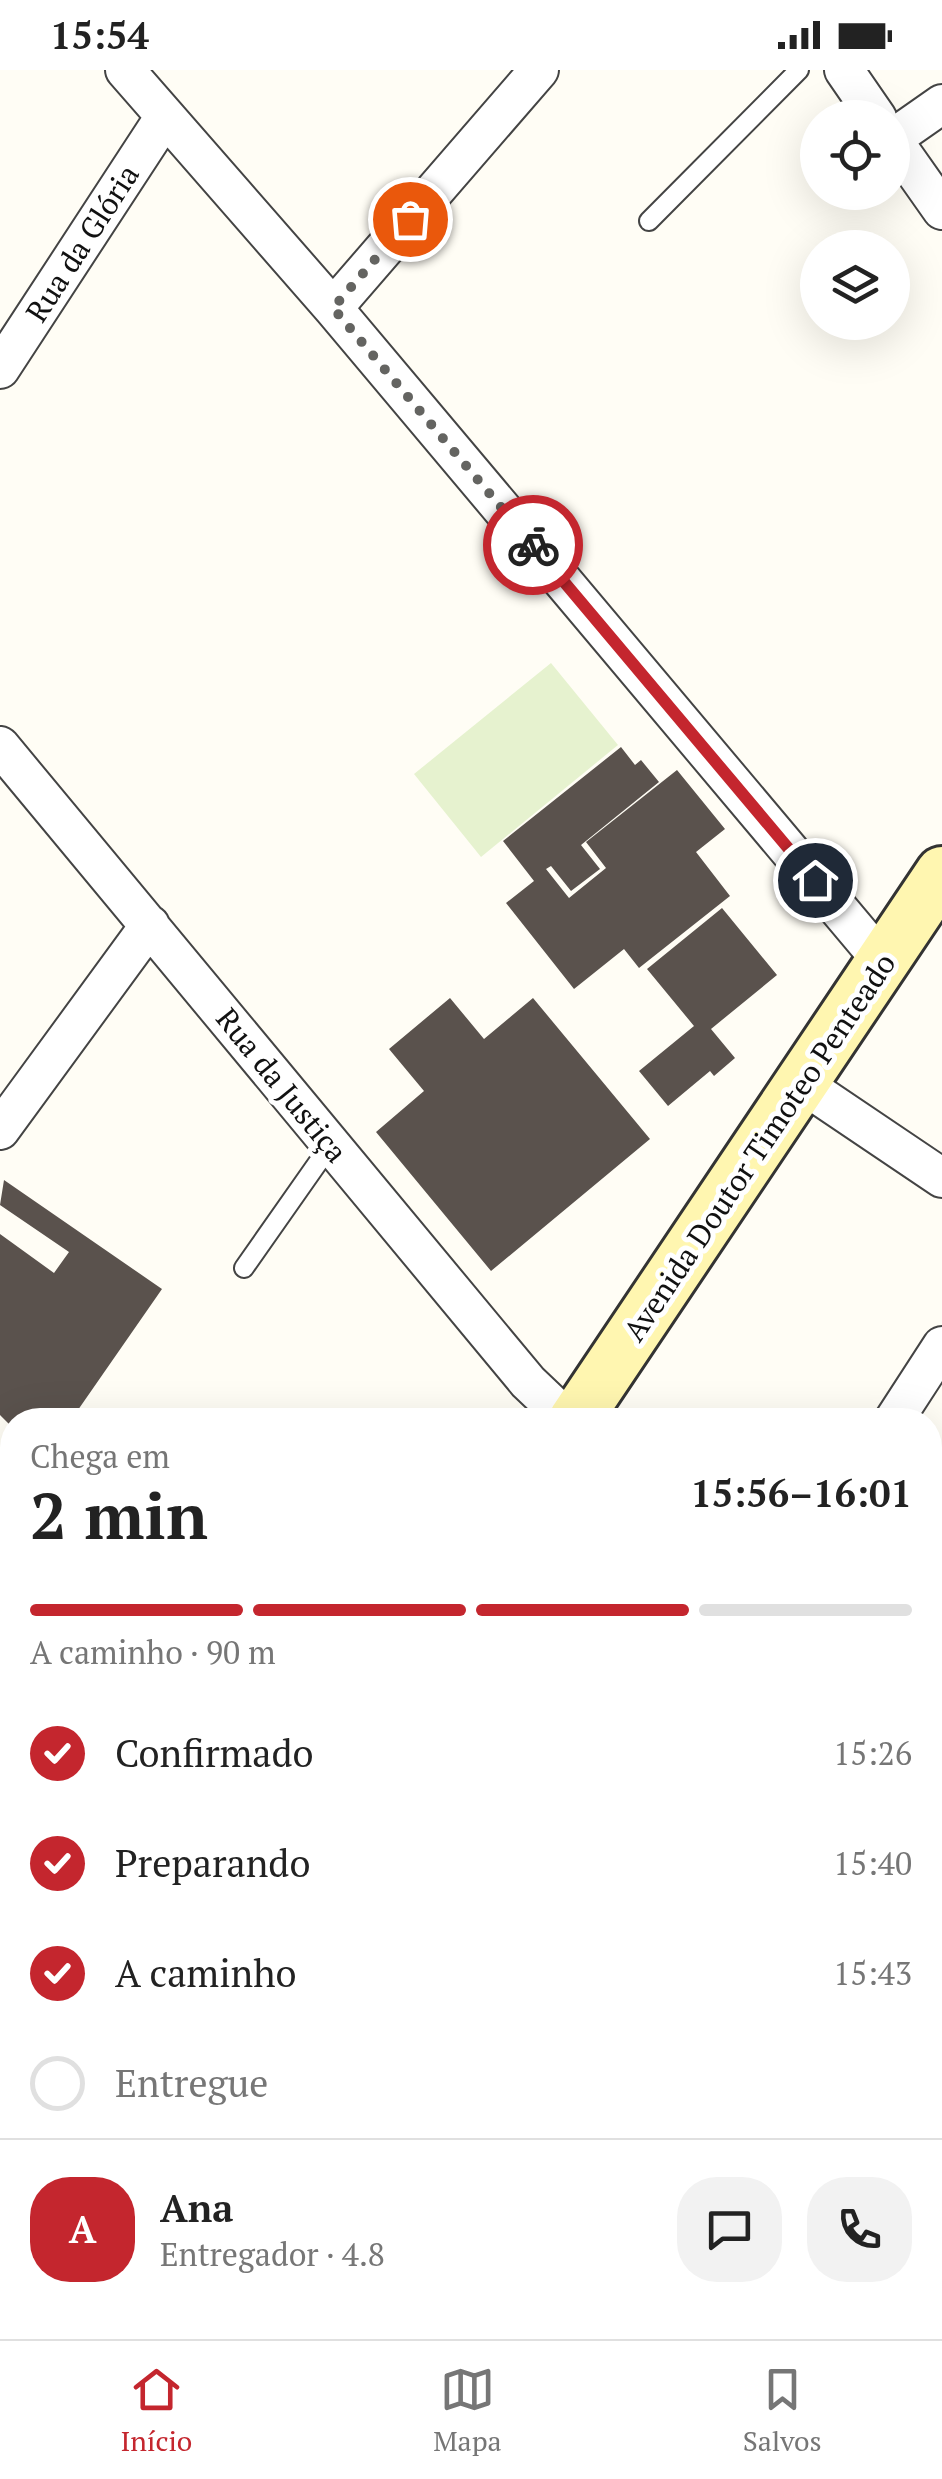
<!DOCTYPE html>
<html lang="pt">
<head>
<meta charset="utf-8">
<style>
	body { margin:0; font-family:"PT Serif",serif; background:#f2f2f2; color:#222; height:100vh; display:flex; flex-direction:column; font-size:38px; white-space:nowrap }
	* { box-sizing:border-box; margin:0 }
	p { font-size:32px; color:#767676 }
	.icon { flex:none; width:55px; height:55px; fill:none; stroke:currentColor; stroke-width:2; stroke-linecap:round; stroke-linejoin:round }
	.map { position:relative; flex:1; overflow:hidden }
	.panel { position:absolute; left:0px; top:1338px; width:942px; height:932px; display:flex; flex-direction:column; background:#fff; border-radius:40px 40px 0 0; box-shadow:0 10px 40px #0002 }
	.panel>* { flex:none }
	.fabs { position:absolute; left:800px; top:30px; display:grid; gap:20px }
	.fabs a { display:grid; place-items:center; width:110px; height:110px; border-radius:50%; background:#fff; box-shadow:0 10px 40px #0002; font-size:50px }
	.pin { position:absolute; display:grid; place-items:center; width:85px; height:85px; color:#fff; margin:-42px; border:5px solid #fff; border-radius:50%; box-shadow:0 2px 10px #0007 }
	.courier { position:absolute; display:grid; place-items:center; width:100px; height:100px; margin:-50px; border:8px solid #c4262e; border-radius:50%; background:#fff; color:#222; box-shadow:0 2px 12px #0007 }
	.overview em { font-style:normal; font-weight:600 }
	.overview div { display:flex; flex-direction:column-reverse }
	.overview { display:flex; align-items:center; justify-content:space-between; height:170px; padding:0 30px }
	h1 { font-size:65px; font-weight:600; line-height:75px }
	.bar { display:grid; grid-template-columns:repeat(4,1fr); gap:15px 10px; align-content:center; height:120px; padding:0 30px }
	.bar i { height:12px; border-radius:8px; background:#e0e0e0 }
	.bar .current { background:#c4262e }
	.bar p { grid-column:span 4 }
	.line { display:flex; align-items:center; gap:25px; padding:0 30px; border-top:2px solid #e0e0e0 }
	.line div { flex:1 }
	.round { display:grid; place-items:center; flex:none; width:105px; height:105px; border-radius:40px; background:#f2f2f2 }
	ol { padding:0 30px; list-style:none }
	li { display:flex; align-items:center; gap:30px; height:110px }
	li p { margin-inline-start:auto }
	li .icon { padding:10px; border-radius:50%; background:#c4262e; color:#fff; stroke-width:4 }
	li:last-child { color:#767676 }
	li i { width:55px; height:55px; border:5px solid #e0e0e0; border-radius:50% }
	.status { display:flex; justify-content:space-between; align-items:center; height:70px; padding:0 50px; background:#fff; direction:ltr }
	.status svg { height:28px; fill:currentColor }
	.tab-bar { display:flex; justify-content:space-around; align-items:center; height:140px; border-top:2px solid #e0e0e0; background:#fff; font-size:28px; color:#767676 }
	.tab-bar a { display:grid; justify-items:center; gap:5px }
	.tab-bar .current { color:#c4262e }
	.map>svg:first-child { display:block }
	.pitch { fill:#e6f2cf }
	.building { fill:#5a524d }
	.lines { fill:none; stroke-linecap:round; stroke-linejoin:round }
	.lane-casing { stroke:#444; stroke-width:22 }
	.street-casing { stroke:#444; stroke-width:42 }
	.secondary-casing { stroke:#333; stroke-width:58 }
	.lane { stroke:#fff; stroke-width:18 }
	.street { stroke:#fff; stroke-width:38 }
	.secondary { stroke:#fff6b0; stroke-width:52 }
	.done { stroke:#646461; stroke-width:10; stroke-dasharray:0 18 }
	.route { stroke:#c4262e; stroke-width:12 }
	.labels { text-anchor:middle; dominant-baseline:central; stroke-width:10; stroke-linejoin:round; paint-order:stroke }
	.street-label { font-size:30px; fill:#111; stroke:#fff }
</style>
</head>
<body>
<div class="status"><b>15:54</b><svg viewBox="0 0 49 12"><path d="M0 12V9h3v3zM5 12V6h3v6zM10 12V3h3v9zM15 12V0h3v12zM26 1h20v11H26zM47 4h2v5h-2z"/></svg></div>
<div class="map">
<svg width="942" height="2269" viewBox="0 0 942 2269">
	<rect width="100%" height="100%" fill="#fffdf5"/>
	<!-- pitch -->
	<path class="pitch" d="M551,593L618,675L481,787L414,704Z"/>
	<!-- building -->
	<path class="building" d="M621,677L635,695L641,690L659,712L581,775L600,799L571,821L551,796L546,799L569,828L606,798L586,772L677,700L725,759L696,782L730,826L639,898L624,879L574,919L506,833L534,811L503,771Z
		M722,838L777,905L711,959L735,988L714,1006L710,1001L668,1036L639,1001L694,956L647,899Z
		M450,928L484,969L533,928L650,1069L491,1201L376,1062L424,1021L389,979Z
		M4,1110L162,1219L71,1350H12V1357L0,1345V1164L54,1203L69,1182L0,1135Z"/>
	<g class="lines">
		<!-- lane casing -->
		<g class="lane-casing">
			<path id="lane" d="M649,151L799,0
				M244,1198L331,1074
				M401,2258L418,2269"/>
		</g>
		<!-- street casing -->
		<g class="street-casing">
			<path id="street" d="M125,0L333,238L884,893
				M844,0L877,48
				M892,69L942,140
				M892,69L942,34
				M333,238L539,0
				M0,299L164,48
				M0,676L528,1312L568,1350
				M804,1015L942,1108
				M0,1060L150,855
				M894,1350L942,1276
				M0,1425L12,1441
				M0,1573L12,1571
				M930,1740L942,1748
				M0,1758H12
				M930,2061L942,2068
				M750,2258L768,2269"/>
		</g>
		<!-- secondary casing -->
		<g class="secondary-casing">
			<path id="secondary" d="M575,1350L942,803
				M0,2205L12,2185"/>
		</g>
		<!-- lane -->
		<use href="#lane" class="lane"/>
		<!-- street -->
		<use href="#street" class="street"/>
		<!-- secondary -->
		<use href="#secondary" class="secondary"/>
	</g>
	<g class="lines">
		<!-- done -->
		<path class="done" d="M410,149L333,238L533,475"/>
		<!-- route -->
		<path class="route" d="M533,475L815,810"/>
	</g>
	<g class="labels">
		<!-- street labels -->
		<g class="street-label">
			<text transform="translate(82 173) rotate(-57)">Rua da Glória</text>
			<text transform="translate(282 1015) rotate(51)">Rua da Justiça</text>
			<text transform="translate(759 1077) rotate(-56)">Avenida Doutor Timoteo Penteado</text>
		</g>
	</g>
</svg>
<div class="fabs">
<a><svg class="icon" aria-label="locate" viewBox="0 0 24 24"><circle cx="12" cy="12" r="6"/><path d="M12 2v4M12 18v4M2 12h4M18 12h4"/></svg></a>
<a><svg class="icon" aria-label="layers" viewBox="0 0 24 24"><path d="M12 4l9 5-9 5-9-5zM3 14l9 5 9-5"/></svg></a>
</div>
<div class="pin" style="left:410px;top:149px;background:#ea580c"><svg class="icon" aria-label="bag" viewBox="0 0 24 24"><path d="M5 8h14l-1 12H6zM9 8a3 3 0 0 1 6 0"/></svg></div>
<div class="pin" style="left:815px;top:810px;background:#1f2937"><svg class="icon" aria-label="home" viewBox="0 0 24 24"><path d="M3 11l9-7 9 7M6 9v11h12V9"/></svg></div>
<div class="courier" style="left:533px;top:475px"><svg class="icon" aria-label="bike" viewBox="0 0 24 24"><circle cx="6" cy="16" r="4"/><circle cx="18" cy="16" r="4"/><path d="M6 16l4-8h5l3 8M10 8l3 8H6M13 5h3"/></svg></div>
<section class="panel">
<div class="overview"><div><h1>2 min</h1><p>Chega em</p></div><em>15:56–16:01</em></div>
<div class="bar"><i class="current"></i><i class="current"></i><i class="current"></i><i></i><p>A caminho · 90 m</p></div>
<ol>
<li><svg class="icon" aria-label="check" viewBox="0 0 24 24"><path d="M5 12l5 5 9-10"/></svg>Confirmado<p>15:26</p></li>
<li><svg class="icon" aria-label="check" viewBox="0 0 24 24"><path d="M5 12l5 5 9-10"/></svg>Preparando<p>15:40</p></li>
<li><svg class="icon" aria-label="check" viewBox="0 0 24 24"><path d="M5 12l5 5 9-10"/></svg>A caminho<p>15:43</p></li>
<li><i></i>Entregue</li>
</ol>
<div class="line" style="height:180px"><b class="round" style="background:#c4262e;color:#fff">A</b><div><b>Ana</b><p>Entregador · 4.8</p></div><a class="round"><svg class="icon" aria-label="chat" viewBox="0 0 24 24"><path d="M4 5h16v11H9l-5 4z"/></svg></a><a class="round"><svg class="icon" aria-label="phone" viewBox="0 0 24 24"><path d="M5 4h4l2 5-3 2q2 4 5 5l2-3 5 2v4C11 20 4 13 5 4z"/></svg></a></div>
</section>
</div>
<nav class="tab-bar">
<a class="current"><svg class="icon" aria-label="home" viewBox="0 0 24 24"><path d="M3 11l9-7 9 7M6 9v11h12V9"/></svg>Início</a>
<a><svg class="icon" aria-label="map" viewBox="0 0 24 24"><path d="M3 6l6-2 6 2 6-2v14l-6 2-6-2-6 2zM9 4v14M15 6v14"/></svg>Mapa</a>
<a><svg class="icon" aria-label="saved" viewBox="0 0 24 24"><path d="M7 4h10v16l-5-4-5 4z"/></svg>Salvos</a>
</nav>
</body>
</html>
